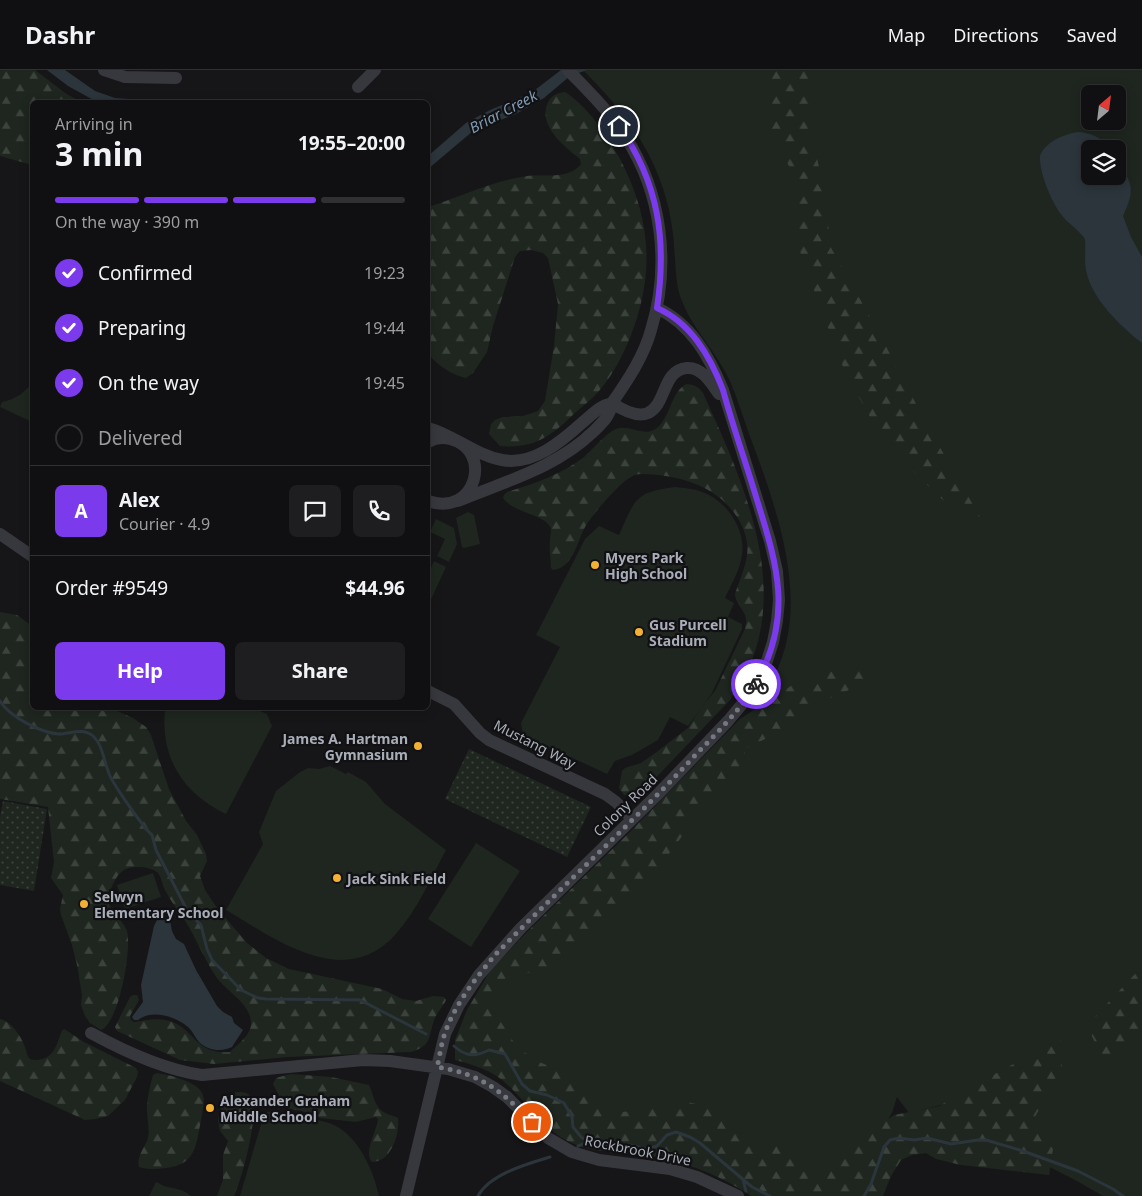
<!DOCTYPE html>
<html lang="en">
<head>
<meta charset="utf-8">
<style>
	body { margin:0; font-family:"Noto Sans",sans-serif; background:#1e1e20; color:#f1f3f6; height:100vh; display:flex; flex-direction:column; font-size:19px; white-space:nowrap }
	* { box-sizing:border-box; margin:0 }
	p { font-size:16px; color:#9c9d9f }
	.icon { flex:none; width:28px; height:28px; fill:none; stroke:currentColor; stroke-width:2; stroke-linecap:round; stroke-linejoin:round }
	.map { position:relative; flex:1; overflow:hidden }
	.sheet { position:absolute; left:30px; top:30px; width:400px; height:610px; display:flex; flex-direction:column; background:#101012; border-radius:8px; box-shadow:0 2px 12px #0003,0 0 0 1px #303032 }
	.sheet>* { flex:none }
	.needle { width:32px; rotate:28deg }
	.buttons { position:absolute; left:1081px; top:15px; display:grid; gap:10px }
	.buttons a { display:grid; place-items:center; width:45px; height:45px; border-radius:8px; background:#101012; box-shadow:0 2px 12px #0003,0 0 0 1px #303032; font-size:25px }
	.pin { position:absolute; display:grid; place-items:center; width:42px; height:42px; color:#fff; margin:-21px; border:2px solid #fff; border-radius:50%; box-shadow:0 1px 5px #0007 }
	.courier { position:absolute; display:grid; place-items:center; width:50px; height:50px; margin:-25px; border:4px solid #7c3aed; border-radius:50%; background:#fff; color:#222; box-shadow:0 1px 6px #0007 }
	.overview em { font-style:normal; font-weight:700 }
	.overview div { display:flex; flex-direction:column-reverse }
	.overview { display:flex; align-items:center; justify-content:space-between; height:85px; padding:0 25px }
	h1 { font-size:32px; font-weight:700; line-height:38px }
	.bar { display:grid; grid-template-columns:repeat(4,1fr); gap:8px 5px; align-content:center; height:60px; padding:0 25px }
	.bar i { height:6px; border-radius:4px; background:#303032 }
	.bar .on { background:#7c3aed }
	.bar p { grid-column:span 4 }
	.line { display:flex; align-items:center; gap:12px; padding:0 25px; border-top:1px solid #303032 }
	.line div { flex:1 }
	.round { display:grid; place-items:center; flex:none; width:52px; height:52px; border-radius:8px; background:#1e1e20 }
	ol { padding:0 25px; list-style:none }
	li { display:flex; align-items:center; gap:15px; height:55px }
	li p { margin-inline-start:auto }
	li .icon { padding:5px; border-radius:50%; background:#7c3aed; color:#fff; stroke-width:4 }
	li:last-child { color:#9c9d9f }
	li i { width:28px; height:28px; border:2px solid #303032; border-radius:50% }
	.button { display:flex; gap:10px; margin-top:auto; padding:10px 25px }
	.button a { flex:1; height:58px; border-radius:8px; background:#7c3aed; color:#fff; font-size:20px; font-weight:700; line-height:58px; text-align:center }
	.button a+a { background:#1e1e20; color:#f1f3f6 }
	header { display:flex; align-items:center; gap:30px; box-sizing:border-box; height:70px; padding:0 25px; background:#101012; border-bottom:1px solid #303032 }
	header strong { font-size:24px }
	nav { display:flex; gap:28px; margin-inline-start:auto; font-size:18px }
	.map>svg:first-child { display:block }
	.green { fill:#1e261f; fill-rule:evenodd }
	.forest { fill:url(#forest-firs) }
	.park { fill:url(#park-dots) }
	.water { fill:#2c353c }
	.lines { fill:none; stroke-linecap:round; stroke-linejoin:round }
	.stream { stroke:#2c353c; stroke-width:3 }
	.minor { stroke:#37383d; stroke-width:12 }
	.done { stroke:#757880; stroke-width:5; stroke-dasharray:0 9 }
	.route { stroke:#7c3aed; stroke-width:6 }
	.poi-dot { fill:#f2b134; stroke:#111113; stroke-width:2 }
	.labels { text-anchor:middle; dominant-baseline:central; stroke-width:4.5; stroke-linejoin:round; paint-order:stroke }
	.poi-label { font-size:14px; font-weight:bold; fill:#a8adb8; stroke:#111113; text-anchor:start }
	.street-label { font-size:14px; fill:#a8adb8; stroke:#111113 }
	.water-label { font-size:15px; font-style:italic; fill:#7f9bb3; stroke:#111113 }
</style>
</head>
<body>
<header>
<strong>Dashr</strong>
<nav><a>Map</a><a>Directions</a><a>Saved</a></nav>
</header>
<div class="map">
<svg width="1142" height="1126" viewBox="0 0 1142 1126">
	<defs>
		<pattern id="forest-firs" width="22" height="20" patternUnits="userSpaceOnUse" patternTransform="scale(1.25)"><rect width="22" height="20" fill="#1e261f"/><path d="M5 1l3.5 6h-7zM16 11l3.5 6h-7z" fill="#3c433d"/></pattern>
		<pattern id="park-dots" width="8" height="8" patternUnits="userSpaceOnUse" patternTransform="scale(1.25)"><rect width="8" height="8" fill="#1e261f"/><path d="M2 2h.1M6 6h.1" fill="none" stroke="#3c433d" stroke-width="1.8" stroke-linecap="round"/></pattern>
	</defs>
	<rect width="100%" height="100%" fill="#161618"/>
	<!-- green -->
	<path class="green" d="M583,0H1142V1126H1103L1075,1110L1020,1082L941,1035L909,1043L897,1027L892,1043L872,1076L861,1108L747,1110L585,1065L469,942L750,647C766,621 781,600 787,569C801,504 772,425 749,364C743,346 737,328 730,311C716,281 690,256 680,226C675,210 676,194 674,177C674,165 671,152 669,140C656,82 624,41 583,0ZM1090,24H1118V51H1090ZM1090,79H1118V106H1090Z
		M32,313V352L0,337L2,332C16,329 24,323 32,313Z
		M675,417C685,418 696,419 705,423C728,433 746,460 742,485C740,500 731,515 725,528L734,533L728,547L742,554V559L712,623L688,656L670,647L658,670L632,685L615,691L607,704L523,665L521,653L560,577L536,565L585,469L599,456L619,465C635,430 634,422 675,417Z
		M468,442L474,445L480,474L464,478L462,477L456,448Z
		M436,449L454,458L457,474L449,492L437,486L445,469L430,462Z
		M434,491L446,497L428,536V505Z
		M165,638H253L267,644L272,656L226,744C182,723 160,687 165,638Z
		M330,696L346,704L348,702L366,712L385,734L446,780C431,808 417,841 395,865C344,921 275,869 226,840L263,774L259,762L276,721L300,702L308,698L319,699Z
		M476,773L520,801L471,877L428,849Z
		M153,803L161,827L125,839L117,815Z
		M266,1042C280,1041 294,1044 308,1048C318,1050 329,1052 338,1057C360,1070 374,1102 379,1126H240L264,1044Z
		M156,1112C160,1113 164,1117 168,1117C177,1119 183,1119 191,1126H149Z"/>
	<!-- forest -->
	<path class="forest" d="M0,0H35L65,23L81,32H32V95L0,86Z
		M768,0H811L812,16L809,53L826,128L830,176L878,261L927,355L987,459L942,429L885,374L845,302L802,189L795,161L797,133L791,100L774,68L766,49L774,25Z
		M565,22C589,38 606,64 620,89C651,148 655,203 631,265C623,285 613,305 599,321C592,329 584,335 576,342C552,365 536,379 500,376L489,364L491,354L495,350L503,347L523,346L538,341L545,331L554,276L558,234L548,188L543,183L531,180L520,181L515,187L493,256L487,282L473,303L466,308C451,305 438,295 428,284V137C461,127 492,111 527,106C544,104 569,110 581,94L580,89C565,77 539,57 547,35C550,26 556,23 565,22Z
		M687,314C695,315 699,317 703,323C746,418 800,534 730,630L645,719C638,724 633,727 624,725L619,718L622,701L625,698L641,693L654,684L688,658L702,636L715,621L745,559C750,540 737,540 735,524C744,496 755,481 740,452C728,430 708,417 684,410C674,407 645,402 635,405C622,409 592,445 585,457C577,472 573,498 553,500L551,498C551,489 549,480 550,471C550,467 551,463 551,459C548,445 513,443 503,428L504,425L507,422C534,414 562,404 584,387C593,379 605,364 616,359C628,354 642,366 654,360C671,350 670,321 687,314Z
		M0,542L17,545L32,556V638H110L133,648L146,657L151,665L169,719L186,751L197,765L206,784L207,791L200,806L205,820L217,838L247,873L266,888L289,899L382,919L402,929L416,931L433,926L444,927L446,930C443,937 438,941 435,948C428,965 433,976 411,982L287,987L214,994L180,990L117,961L115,957L130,927L133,925H137L139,930L130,946L131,950L134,952C144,951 155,948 165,950C196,956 192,985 230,982C238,974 252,965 251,952C250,934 228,922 217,908C205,891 197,870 186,852C179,841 171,832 165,820C162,815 162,808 158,803C152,797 137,796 129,798C116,801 109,820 109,832C109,840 124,851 127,861C132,879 119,953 101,960L90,953L85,946L81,935L82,925L77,895L72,875L61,845L60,839L63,825L51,808L54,792L48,737L0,729Z
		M865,593L877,608L816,634L781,661L745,679V696L725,719L717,723L705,735L635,830L607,850L552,895L513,908L497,929V946L513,971L532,989L556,999L596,1034L623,1042L688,1032L715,1039L750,1067L761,1074L778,1071L792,1086L795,1097L813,1103L894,1045L940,1036L951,1028L1061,968L1062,1001L1033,1050L1053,1079L1049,1105L961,1095L936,1089L926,1083L912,1085L901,1090L891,1106L883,1126H751C723,1107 694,1095 660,1088C628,1081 594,1086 564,1069C538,1054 522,1024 498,1007C485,998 470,994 455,990V970L467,940L490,901L529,860L631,761L740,649L794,614L829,602Z
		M1142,893V968L1106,997L1087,955L1136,903Z
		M0,949C11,951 21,966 25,977C26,980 27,985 29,988C31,990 33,990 36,990C55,989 56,975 62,961L64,959L84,972L136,998L138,1002L137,1007L125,1030L108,1046L95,1049L85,1050L0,1011Z
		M157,1003C169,1005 196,1011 202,1023C206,1031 202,1041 201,1050C196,1075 196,1095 166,1098C157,1099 149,1100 139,1097C136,1086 145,1078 148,1068C150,1058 147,1049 147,1040C147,1029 150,1016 153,1005Z
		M290,1004L331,1007L369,1015C373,1023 374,1035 382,1041C387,1045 393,1045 398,1048C400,1064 391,1092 372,1092C363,1082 377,1061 378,1049L376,1047L356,1052L320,1048L302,1041L289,1039L284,1035L273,1014L276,1008Z
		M237,1022C242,1022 248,1022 251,1027C260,1043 242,1109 234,1126H217L223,1110V1085L228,1071L220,1061L218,1050L222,1034L226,1026Z"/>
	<!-- park -->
	<path class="park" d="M469,679L591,737L567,787L445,729Z
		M3,731L47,739L34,821L0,815V746Z"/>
	<!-- water -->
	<path class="water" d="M47,0H65L95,21L115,28L172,32H97L68,16Z
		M561,0H587L570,6L544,28L516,44L473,61L428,99V86L466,53L490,40L531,23Z
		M1078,62C1092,63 1101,67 1110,79H1090V106H1118V90C1133,116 1135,119 1123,146L1131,167L1142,187V273C1120,256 1091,228 1086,200C1084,190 1086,180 1085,169C1078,159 1067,153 1060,143C1051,130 1039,102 1040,86C1045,72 1064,64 1078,62Z
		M162,846L170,850L172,861L176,869L184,874L196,900L217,936L223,942L232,947L234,953L243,960L232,977C222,982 209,981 200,973C195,968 193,961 188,957C175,946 152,939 138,950H134L132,947L143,932L141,915L154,856L158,848Z"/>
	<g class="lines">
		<!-- stream -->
		<path class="stream" d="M0,631C10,647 41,663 59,664C70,664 83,657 93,666C104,676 104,695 111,708C121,726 134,743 146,759L152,765L156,780L188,842L201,855L207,879L212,890L241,920L258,928L266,929L360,930L426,964
			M454,976C466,987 475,987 489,980L505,984L522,1014L530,1021L547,1025L564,1033L572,1047L573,1057L582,1068L612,1076L623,1077L629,1075L648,1079L657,1076L667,1065L676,1062L690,1067L700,1073L752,1117L770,1126
			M578,1076L594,1070
			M743,1110L746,1121
			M478,1126C490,1104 527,1094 550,1087
			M864,1126L871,1114L884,1077L890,1070L899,1068L914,1070L927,1068L951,1074L978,1070H986L1023,1081L1078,1101L1113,1119L1123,1126"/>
		<!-- minor -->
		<path class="minor" d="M104,0L125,7L176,8
			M568,0C588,21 609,41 625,66C662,123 671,195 651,260C644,286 628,310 612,333C621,339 636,348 648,343C667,334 662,300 687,298C702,297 711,313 719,324
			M358,17L375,0
			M428,358C454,365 475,385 502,390C533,396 562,371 583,352C593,344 599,336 612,333C610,346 603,352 594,361C556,398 506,411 458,431
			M428,372C435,368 442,367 450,369C494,380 476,448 428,431
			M0,464L32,486
			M428,621L454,634L480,663L489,670L605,724L616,732L632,749
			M91,963C124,981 165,1000 202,1005L363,990L390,991L448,999L475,1007L493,1017L507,1027L548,1068L572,1082L599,1090L670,1099L697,1107L738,1126
			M406,1126L445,964L459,935L479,905L521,858L658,724L728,651L748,627L765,597L773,572L777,551L779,530L777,501L770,471L723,320C709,286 691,254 657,238"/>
	</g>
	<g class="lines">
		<!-- done -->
		<path class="done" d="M532,1052C501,1021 482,1004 437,997C440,986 441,974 445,963C455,934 476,908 495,885C558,820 625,760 687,694C711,668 738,644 756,614"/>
		<!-- route -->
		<path class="route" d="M619,56C659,113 667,171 657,238C691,253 710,286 723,320C733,357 746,393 757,430C778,497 793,547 756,614"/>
	</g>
	<!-- markers -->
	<g class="poi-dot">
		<circle cx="595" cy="495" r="5"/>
		<circle cx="639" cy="562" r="5"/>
		<circle cx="418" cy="676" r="5"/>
		<circle cx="337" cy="808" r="5"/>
		<circle cx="84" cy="834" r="5"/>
		<circle cx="210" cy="1038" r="5"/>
	</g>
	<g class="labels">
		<!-- poi labels -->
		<g class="poi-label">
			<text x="605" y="487">Myers Park<tspan x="605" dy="16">High School</tspan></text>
			<text x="649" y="554">Gus Purcell<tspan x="649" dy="16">Stadium</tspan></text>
			<text x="408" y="668" text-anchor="end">James A. Hartman<tspan x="408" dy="16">Gymnasium</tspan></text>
			<text x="347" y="808">Jack Sink Field</text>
			<text x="94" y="826">Selwyn<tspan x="94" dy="16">Elementary School</tspan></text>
			<text x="220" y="1030">Alexander Graham<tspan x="220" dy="16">Middle School</tspan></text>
		</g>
		<!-- street labels -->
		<g class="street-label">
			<text transform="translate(535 674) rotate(27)">Mustang Way</text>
			<text transform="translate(625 735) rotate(-44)">Colony Road</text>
			<text transform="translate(638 1080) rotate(11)">Rockbrook Drive</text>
		</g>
		<!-- water labels -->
		<g class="water-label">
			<text transform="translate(503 41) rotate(-28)">Briar Creek</text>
		</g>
	</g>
</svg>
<div class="buttons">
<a><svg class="needle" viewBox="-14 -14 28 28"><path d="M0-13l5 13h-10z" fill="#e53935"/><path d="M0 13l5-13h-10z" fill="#9c9d9f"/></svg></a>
<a><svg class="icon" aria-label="layers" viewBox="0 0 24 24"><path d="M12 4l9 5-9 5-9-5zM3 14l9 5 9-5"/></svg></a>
</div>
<div class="pin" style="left:532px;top:1052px;background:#ea580c"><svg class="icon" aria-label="bag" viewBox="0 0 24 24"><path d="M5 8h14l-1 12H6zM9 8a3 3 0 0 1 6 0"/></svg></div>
<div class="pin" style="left:619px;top:56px;background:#1f2937"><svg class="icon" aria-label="home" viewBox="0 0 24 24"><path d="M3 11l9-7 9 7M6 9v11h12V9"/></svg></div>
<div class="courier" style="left:756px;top:614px"><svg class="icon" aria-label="bike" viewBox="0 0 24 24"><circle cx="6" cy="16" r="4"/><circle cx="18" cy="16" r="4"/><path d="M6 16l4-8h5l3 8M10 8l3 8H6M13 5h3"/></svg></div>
<section class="sheet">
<div class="overview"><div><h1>3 min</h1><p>Arriving in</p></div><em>19:55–20:00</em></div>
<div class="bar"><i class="on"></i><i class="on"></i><i class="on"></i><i></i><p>On the way · 390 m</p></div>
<ol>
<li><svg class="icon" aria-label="check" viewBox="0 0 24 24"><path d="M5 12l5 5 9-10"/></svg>Confirmed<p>19:23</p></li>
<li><svg class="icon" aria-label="check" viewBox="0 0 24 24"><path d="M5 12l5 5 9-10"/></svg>Preparing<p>19:44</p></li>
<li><svg class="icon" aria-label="check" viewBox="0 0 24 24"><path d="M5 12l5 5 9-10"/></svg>On the way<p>19:45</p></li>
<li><i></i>Delivered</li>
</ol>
<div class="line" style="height:90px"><b class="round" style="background:#7c3aed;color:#fff">A</b><div><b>Alex</b><p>Courier · 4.9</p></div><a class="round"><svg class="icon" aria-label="chat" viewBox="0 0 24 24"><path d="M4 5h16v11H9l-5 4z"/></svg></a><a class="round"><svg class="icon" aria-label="phone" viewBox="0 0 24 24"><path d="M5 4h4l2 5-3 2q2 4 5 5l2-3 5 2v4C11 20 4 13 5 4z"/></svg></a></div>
<div class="line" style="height:65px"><div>Order #9549</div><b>$44.96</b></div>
<div class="button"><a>Help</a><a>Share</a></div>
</section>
</div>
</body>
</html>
